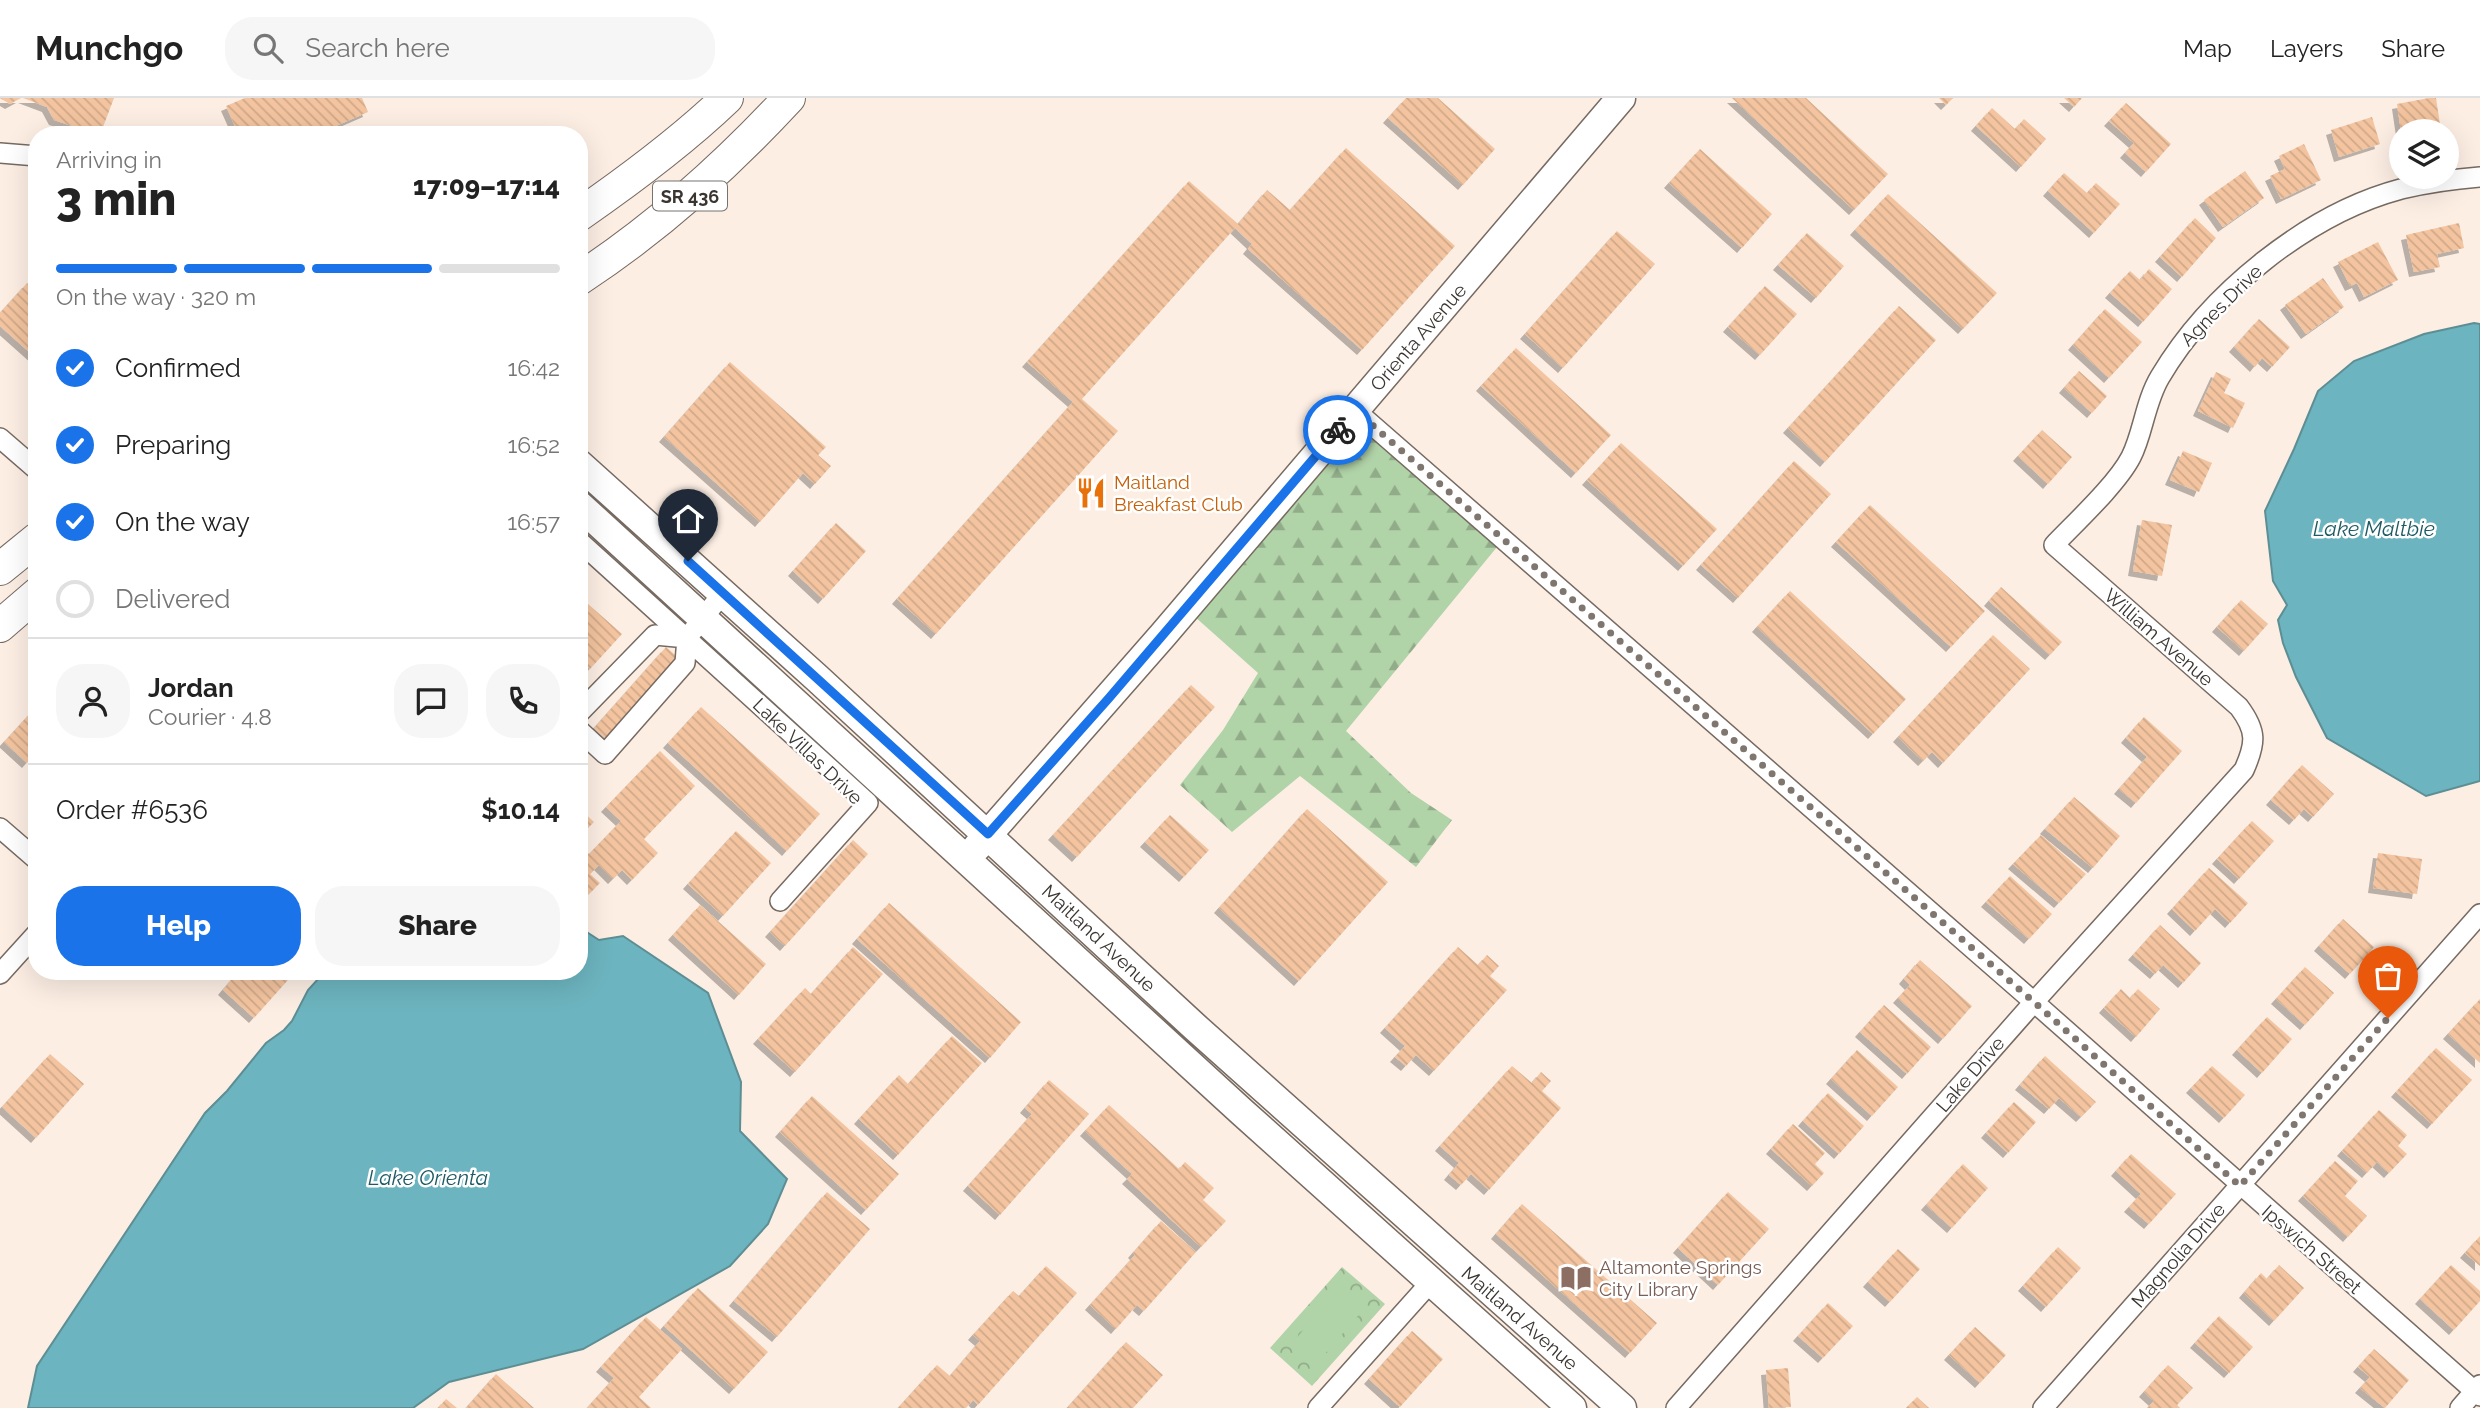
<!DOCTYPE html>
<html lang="en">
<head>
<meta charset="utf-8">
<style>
	body { margin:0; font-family:Raleway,sans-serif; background:#f6f6f6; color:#222; height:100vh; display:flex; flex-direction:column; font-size:26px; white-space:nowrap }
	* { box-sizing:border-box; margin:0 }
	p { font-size:23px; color:#767676 }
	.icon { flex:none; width:38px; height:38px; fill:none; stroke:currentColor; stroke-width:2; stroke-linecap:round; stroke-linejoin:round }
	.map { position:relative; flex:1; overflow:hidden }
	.drawer { position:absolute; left:28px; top:28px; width:560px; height:854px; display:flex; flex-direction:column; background:#fff; border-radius:28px; box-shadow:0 7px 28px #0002 }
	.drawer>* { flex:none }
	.tools { position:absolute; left:2389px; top:21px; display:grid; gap:14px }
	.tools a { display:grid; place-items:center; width:70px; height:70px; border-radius:50%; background:#fff; box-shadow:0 7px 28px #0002; font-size:35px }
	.pin { position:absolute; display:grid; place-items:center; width:60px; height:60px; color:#fff; margin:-72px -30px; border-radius:50% 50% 50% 0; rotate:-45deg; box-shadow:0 0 7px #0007 }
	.pin .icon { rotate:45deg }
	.courier { position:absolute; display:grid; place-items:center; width:70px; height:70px; margin:-35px; border:5px solid #1a73e8; border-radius:50%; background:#fff; color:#222; box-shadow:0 2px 9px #0007 }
	.summary em { font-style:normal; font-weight:800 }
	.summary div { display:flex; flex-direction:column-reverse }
	.summary { display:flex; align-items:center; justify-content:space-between; height:119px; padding:0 28px }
	h1 { font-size:46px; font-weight:800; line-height:52px }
	.bar { display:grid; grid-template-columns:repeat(4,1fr); gap:10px 7px; align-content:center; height:84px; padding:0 28px }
	.bar i { height:9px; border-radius:5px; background:#e0e0e0 }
	.bar .active { background:#1a73e8 }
	.bar p { grid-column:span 4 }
	.line { display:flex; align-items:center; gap:18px; padding:0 28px; border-top:2px solid #e0e0e0 }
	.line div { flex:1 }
	.round { display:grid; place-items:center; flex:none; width:74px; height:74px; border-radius:28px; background:#f6f6f6 }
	ol { padding:0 28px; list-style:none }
	li { display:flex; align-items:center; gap:21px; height:77px }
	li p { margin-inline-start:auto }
	li .icon { padding:7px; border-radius:50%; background:#1a73e8; color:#fff; stroke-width:4 }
	li:last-child { color:#767676 }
	li i { width:38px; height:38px; border:4px solid #e0e0e0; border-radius:50% }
	.button { display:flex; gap:14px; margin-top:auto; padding:14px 28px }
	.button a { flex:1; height:80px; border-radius:28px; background:#1a73e8; color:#fff; font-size:28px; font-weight:800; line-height:80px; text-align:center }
	.button a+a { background:#f6f6f6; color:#222 }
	header { display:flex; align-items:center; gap:42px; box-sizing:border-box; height:98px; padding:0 35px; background:#fff; border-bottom:2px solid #e0e0e0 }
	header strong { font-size:33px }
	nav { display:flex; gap:38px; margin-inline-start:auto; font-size:24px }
	.search { width:490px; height:63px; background:#f6f6f6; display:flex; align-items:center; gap:18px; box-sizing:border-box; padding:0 24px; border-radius:28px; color:#767676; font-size:26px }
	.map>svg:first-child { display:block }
	.forest { fill:url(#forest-firs) }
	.park { fill:url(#park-crowns) }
	.pitch { fill:#b1d3a8 }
	.water { fill:#6cb4bf; stroke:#5d8e94; stroke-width:2 }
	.building { fill:url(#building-back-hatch); filter:url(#shadow) }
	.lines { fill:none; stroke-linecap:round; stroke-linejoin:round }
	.street-casing { stroke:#766a61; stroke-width:22 }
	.secondary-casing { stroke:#766a61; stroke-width:31 }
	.primary-casing { stroke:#766a61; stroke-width:34 }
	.street { stroke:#fff; stroke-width:19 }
	.secondary { stroke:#fff; stroke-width:28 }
	.primary { stroke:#fff; stroke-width:32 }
	.done { stroke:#7e766f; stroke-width:7; stroke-dasharray:0 12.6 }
	.route { stroke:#1a73e8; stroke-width:9 }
	.labels { text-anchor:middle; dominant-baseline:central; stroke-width:5; stroke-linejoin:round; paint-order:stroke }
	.shield { fill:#fff; stroke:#75726f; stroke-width:2 }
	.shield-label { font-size:18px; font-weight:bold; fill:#3a3531 }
	.street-label { font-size:19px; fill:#3a3531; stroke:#fff }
	.food-label { font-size:19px; fill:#c56008; stroke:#fff; text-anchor:start }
	.education-label { font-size:19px; fill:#785e54; stroke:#fff; text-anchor:start }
	.water-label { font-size:21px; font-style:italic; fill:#1e5a63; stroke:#fff }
</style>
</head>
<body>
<header>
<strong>Munchgo</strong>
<div class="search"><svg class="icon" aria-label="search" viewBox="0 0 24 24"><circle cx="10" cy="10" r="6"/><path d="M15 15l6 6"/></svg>Search here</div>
<nav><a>Map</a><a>Layers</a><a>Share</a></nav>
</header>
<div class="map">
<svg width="2480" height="1310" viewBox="0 0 2480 1310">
	<defs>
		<pattern id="forest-firs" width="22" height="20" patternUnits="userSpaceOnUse" patternTransform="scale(1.75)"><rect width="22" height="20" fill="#b1d3a8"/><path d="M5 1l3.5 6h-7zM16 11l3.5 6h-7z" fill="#91ac89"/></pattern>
		<pattern id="park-crowns" width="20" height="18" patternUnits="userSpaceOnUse" patternTransform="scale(1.75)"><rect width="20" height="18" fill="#b1d3a8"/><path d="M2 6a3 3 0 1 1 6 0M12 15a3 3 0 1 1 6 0" fill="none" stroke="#91ac89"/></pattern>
		<pattern id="building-back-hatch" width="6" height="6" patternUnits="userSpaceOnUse" patternTransform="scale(1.75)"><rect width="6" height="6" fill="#f3c49f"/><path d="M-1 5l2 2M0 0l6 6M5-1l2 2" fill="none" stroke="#d1a989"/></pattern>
		<filter id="shadow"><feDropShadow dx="-5" dy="5" stdDeviation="0" flood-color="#0004"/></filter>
	</defs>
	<rect width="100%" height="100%" fill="#fceee3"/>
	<!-- forest -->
	<path class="forest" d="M1357,327L1497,449L1346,633L1411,695L1452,722L1416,769L1300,678L1232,734L1180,687L1223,632L1258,575L1194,518Z"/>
	<!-- park -->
	<path class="park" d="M1342,1169L1385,1206L1312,1288L1270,1250Z"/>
	<!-- pitch -->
	<path class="pitch" d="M1339,1191L1363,1212L1317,1265L1293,1244Z"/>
	<!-- water -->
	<path class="water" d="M2474,225L2480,226V683L2426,698L2327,640L2296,579L2283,545L2278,522L2287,507L2273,483L2265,413L2294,351L2318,293L2354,263L2424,236Z
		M579,829L599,842L623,838L708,895L741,984L740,1033L787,1081L768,1126L730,1168L583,1251L449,1284L413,1310H28L37,1268L205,1015L227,993L266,945L284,932L292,923L308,892L319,880L331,873H579Z"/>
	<!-- building -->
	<path class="building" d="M0,0H21L10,6Z
		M23,0H114L100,37L54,22L47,9Z
		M245,0H362L368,14L315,37H239L226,8Z
		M1406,0H1438L1495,51L1463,87L1388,20Z
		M1732,0H1806L1888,76L1854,112Z
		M1939,0H1953L1946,7Z
		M2064,0H2082L2074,9Z
		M2429,0H2436L2441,33H2401L2397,6Z
		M2126,5L2171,46L2146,74L2125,55L2134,45L2109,23Z
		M1992,10L2015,31L2024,21L2046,41L2021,69L1976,28Z
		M2372,19L2380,46L2339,59L2331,32Z
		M2304,46L2321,82L2281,101L2270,78L2285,71L2279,58Z
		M1346,50L1455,148L1362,252L1248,151L1252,146L1235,130L1082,301L1118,333L936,536L897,501L1073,304L1027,264L1189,83L1238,126L1267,92L1290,112Z
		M1700,51L1772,116L1742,150L1669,85Z
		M2245,73L2264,100L2223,129L2204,102Z
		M2064,75L2087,95L2096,85L2120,106L2094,135L2048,93Z
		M1888,96L1997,195L1963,231L1855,132Z
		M2195,120L2216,140L2182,179L2160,159Z
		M2459,125L2464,150L2437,156L2440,169L2414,174L2406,137Z
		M1617,133L1655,166L1563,270L1525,236Z
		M1807,135L1844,168L1816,200L1778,167Z
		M2378,144L2398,182L2364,199L2357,185L2350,188L2338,164Z
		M2149,171L2172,191L2143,224L2110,195L2130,173L2140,182Z
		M2323,180L2344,209L2306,236L2285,207Z
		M27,185L37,194V261L0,228V215Z
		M1765,188L1797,216L1760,257L1728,229Z
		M1899,208L1936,242L1825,364L1788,330Z
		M2105,211L2142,244L2109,280L2073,247Z
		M2259,221L2290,249L2272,269L2262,260L2255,269L2234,249Z
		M1516,250L1611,337L1576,375L1481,288Z
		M730,264L826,349L818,357L831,368L815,386L803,375L760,424L664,339Z
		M2079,273L2107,298L2092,315L2064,290Z
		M2216,274L2231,281L2224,295L2245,305L2233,330L2198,313Z
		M2042,332L2072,359L2048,386L2018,358Z
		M1621,345L1717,431L1683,468L1587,382Z
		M2183,353L2212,365L2199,394L2170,382Z
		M1794,363L1831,396L1738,500L1701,467Z
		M1870,407L1985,513L1951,549L1836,444Z
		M2142,422L2172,427L2162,478L2133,473Z
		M836,425L866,453L823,501L793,473Z
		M2001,489L2062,544L2050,557L1989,503Z
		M1790,493L1906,601L1873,636L1757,529Z
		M579,498L622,536L590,571L579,561Z
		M2241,502L2268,526L2244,553L2217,529Z
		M1993,537L2030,571L1943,665L1932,654L1923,663L1898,639Z
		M666,549L682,563L609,644L594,630Z
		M1191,587L1215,609L1077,759L1053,737Z
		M37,608V654L27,665L4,644Z
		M701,609L820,716L787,753L668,645Z
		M2144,619L2182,653L2136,705L2119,691L2147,659L2126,640Z
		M660,653L695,688L644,741L658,755L632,782L622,772L613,781L599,767L590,776L600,785L579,806V746L589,756L621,723L606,709Z
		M2302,667L2334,696L2313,719L2304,711L2294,722L2271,702Z
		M2074,699L2120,738L2093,770L2045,731Z
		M579,710L594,724L579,739Z
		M1307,711L1388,784L1299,883L1219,810Z
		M1170,717L1209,752L1184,779L1145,744Z
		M2252,723L2274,743L2239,781L2217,761Z
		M736,733L771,765L723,818L688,786Z
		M2041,737L2086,776L2059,805L2013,766Z
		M853,742L868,756L785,848L770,834Z
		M2378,755L2422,761L2417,796L2373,790Z
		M2209,770L2248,805L2230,825L2215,811L2195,833L2172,811Z
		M2010,778L2052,816L2029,841L1986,804Z
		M889,805L1021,924L990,960L857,841Z
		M700,807L766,866L739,897L673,837Z
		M2343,821L2374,849L2350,876L2319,848Z
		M2160,827L2201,865L2183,885L2163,867L2155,876L2133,857Z
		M853,849L883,876L795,974L758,941L805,890L811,896Z
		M1458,849L1478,867L1487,857L1499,868L1490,878L1507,892L1434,973L1416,957L1406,968L1395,959L1405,948L1385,930Z
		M1920,862L1972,908L1943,941L1898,900L1910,887L1904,881Z
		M2305,869L2334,895L2305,927L2276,901Z
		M239,873H296L254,920L223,892Z
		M2121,891L2130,900L2138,891L2160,911L2136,939L2104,910Z
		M2480,901V965L2448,936Z
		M1884,907L1931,949L1907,976L1860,934Z
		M2267,919L2292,941L2262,975L2237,952Z
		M952,938L982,965L898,1057L859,1021L899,977L908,986Z
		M2436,950L2472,982L2432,1026L2396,994Z
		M1857,952L1898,989L1872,1018L1831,981Z
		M50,956L84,986L36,1040L2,1009Z
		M2045,958L2096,1004L2081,1019L2059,1000L2049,1011L2020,987Z
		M1512,968L1532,985L1541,974L1551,983L1542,993L1561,1010L1489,1092L1471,1076L1461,1087L1449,1077L1459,1065L1440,1048Z
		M2212,968L2245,997L2224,1020L2191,990Z
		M1049,982L1089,1016L1000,1117L968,1088L1032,1016L1025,1010Z
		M1828,995L1864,1028L1839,1056L1803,1023Z
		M812,998L899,1076L866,1112L780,1034Z
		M2014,1004L2036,1024L2008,1055L1986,1035Z
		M1109,1007L1179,1071L1185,1064L1214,1090L1203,1102L1226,1123L1201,1149L1127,1081L1132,1076L1085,1033Z
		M2379,1012L2407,1037L2398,1048L2407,1056L2389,1075L2377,1064L2367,1075L2342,1053Z
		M1793,1026L1825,1055L1815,1066L1824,1075L1812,1088L1771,1051Z
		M2131,1056L2176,1096L2149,1126L2129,1109L2141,1096L2116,1073Z
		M2335,1063L2358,1083L2345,1098L2367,1118L2348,1139L2303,1098Z
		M1963,1066L1988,1090L1952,1130L1926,1107Z
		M827,1094L870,1131L777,1239L734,1203Z
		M1728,1094L1769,1131L1718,1187L1678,1150Z
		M1522,1106L1657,1225L1630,1255L1496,1136Z
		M1161,1123L1196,1154L1144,1213L1137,1207L1116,1231L1090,1207L1135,1157L1133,1155Z
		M2480,1138V1168L2465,1155Z
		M2058,1149L2081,1170L2046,1209L2023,1188Z
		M1898,1151L1920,1171L1890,1204L1868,1184Z
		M2279,1167L2304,1190L2274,1223L2244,1195L2261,1175L2267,1181Z
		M2451,1167L2480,1193V1203L2454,1232L2420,1201Z
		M1046,1168L1077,1195L978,1307L973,1302L966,1310H898L937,1267L950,1278L980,1243L973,1237L1013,1193L1019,1198Z
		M698,1190L768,1254L734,1291L664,1228Z
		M1828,1205L1853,1228L1823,1260L1798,1238Z
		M2219,1218L2253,1249L2229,1275L2195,1245Z
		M646,1219L682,1251L639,1299L651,1310H587L614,1280L601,1269Z
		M1975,1229L2006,1257L1980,1285L1949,1257Z
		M1412,1233L1443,1261L1400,1309L1369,1281Z
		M1126,1244L1163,1277L1133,1310H1067Z
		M2374,1251L2409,1282L2385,1310L2360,1290L2370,1279L2358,1269Z
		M2168,1267L2193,1290L2177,1307L2180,1310H2147L2154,1303L2144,1294Z
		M1788,1270L1791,1309L1769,1310L1766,1272Z
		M496,1276L534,1310H466Z
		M1917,1299L1929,1310H1906Z
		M446,1301L457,1310H438Z"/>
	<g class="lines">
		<!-- street casing -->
		<g class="street-casing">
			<path id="street" d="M0,55L37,58
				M1355,312L2034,904L2480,1298
				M0,340L37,372
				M579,443L868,705L780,803
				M579,615L655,537L687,540
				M579,632L605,656L685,565L687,540L723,495
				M0,730L37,762
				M0,876L37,835
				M1318,1310L1430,1185
				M1676,1310L2034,904L2244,672C2256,645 2257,633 2239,609L2054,447C2076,424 2117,386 2131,359C2143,336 2145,304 2160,279C2209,196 2307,116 2401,91C2427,85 2454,81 2480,79
				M2043,1310L2480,816
				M2460,1310L2480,1287"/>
		</g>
		<!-- secondary casing -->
		<g class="secondary-casing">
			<path id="secondary" d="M579,366L817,580L1195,929L1622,1310
				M579,407L1242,1014L1572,1310
				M977,749L1163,537L1621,0"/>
		</g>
		<!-- primary casing -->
		<g class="primary-casing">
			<path id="primary" d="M579,117C631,81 681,44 727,0
				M579,181C657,130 726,68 789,0
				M0,471L37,441
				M0,528L37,496"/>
		</g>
		<!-- street -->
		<use href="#street" class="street"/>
		<!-- secondary -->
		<use href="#secondary" class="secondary"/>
		<!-- primary -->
		<use href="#primary" class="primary"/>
	</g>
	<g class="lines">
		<!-- done -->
		<path class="done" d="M1338,332L1355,312L2034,904L2240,1088L2388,920"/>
		<!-- route -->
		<path class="route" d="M688,463L988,736L1109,600L1338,332"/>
	</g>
	<!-- icons -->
	<defs>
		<g id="restaurant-bare" transform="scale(2.415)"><path d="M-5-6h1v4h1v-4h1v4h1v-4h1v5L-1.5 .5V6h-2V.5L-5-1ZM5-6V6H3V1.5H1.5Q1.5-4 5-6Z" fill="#e8710a" stroke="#fff" stroke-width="2.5" paint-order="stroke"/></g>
		<g id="library-bare" transform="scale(2.415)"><path d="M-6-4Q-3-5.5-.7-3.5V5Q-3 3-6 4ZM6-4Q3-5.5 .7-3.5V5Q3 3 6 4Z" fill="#8d6e63" stroke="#fff" stroke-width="2.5" paint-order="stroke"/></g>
	</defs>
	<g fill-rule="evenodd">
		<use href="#restaurant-bare" x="1091" y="395"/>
		<use href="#library-bare" x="1576" y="1180"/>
	</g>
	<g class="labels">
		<!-- shield labels -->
		<rect class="shield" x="653" y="83.5" width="74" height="29" rx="5"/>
		<g class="shield-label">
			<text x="690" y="98">SR 436</text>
		</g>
		<!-- street labels -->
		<g class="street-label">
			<text transform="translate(2221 207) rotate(-45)">Agnes Drive</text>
			<text transform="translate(1418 239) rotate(-49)">Orienta Avenue</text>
			<text transform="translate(2159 539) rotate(41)">William Avenue</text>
			<text transform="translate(808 653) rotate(44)">Lake Villas Drive</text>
			<text transform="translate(1099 840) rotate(43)">Maitland Avenue</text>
			<text transform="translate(1970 976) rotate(-49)">Lake Drive</text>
			<text transform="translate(2312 1151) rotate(41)">Ipswich Street</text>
			<text transform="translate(2178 1157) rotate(-49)">Magnolia Drive</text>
			<text transform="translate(1520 1220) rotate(41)">Maitland Avenue</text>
		</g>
		<!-- food labels -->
		<g class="food-label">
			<text x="1114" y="384">Maitland<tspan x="1114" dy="22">Breakfast Club</tspan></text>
		</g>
		<!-- education labels -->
		<g class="education-label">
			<text x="1599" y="1169">Altamonte Springs<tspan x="1599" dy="22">City Library</tspan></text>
		</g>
		<!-- water labels -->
		<g class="water-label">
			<text x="2374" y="430">Lake Maltbie</text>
			<text x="428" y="1079">Lake Orienta</text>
		</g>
	</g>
</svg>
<div class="tools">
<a><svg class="icon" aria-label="layers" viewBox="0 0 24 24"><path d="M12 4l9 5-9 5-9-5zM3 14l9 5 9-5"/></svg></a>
</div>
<div class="pin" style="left:2388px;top:920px;background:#ea580c"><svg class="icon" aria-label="bag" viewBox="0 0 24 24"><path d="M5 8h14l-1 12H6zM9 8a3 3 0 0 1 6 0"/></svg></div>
<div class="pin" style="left:688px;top:463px;background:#1f2937"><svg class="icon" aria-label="home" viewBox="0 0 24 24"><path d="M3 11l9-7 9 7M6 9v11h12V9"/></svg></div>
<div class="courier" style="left:1338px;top:332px"><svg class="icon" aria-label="bike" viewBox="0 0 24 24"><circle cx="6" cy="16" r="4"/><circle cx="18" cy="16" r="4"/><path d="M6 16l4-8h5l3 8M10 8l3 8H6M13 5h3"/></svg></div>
<section class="drawer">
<div class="summary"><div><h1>3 min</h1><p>Arriving in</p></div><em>17:09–17:14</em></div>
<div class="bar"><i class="active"></i><i class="active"></i><i class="active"></i><i></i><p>On the way · 320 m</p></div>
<ol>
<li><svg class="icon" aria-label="check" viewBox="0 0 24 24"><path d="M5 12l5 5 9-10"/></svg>Confirmed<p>16:42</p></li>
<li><svg class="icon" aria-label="check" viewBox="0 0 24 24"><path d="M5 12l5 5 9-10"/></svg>Preparing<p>16:52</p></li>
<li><svg class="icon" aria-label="check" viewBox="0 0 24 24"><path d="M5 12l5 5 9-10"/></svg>On the way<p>16:57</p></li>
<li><i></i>Delivered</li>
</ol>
<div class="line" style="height:126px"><a class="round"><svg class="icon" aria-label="person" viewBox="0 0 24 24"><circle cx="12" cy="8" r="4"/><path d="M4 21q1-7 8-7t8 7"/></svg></a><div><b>Jordan</b><p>Courier · 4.8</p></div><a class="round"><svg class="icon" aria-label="chat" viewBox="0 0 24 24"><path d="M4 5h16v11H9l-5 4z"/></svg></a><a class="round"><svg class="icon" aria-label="phone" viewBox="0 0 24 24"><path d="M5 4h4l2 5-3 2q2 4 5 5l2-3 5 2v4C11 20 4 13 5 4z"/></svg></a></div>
<div class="line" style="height:91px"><div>Order #6536</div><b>$10.14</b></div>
<div class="button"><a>Help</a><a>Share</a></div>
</section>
</div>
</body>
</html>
